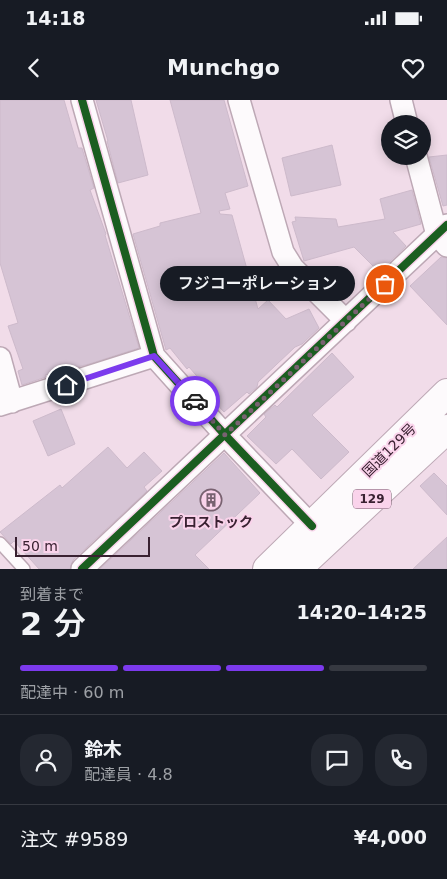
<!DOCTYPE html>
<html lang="ja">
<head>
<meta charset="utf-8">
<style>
	body { margin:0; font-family:"DejaVu Sans","Noto Sans JP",sans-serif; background:#242831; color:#f1f3f6; height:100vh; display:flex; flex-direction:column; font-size:19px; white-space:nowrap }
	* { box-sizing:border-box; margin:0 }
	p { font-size:16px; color:#9ea1a6 }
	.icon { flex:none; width:28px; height:28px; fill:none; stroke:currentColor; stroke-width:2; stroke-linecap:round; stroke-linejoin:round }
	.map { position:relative; height:469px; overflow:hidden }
	.details { display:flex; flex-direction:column; background:#171b24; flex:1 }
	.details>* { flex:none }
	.controls { position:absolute; left:381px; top:15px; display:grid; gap:10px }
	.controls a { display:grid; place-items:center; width:50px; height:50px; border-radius:50%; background:#171b24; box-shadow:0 2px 12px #0003; font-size:25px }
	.scale { position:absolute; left:15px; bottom:12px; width:135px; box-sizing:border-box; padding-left:5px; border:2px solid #392131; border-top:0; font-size:14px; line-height:18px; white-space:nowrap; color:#392131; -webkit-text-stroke:4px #fad3eb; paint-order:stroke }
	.pin { position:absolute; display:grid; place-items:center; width:42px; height:42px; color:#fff; margin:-21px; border:2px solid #fff; border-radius:50%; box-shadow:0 1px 5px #0007 }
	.courier { position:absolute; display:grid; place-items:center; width:50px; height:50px; margin:-25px; border:4px solid #7c3aed; border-radius:50%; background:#fff; color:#222; box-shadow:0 1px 6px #0007 }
	.bubble { position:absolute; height:35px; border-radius:18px; background:#171b24; box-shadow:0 2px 12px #0003; font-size:16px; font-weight:600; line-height:35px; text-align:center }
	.head em { font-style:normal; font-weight:600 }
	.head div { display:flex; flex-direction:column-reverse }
	.head { display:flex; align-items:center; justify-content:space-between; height:85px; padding:0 20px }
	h1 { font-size:32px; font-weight:600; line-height:38px }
	.bar { display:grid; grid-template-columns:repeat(4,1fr); gap:8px 5px; align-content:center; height:60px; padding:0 20px }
	.bar i { height:6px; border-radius:4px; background:#363941 }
	.bar .on { background:#7c3aed }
	.bar p { grid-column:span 4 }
	.line { display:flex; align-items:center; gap:12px; padding:0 20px; border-top:1px solid #363941 }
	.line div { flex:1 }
	.round { display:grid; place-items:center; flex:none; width:52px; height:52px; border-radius:20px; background:#242831 }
	.status { display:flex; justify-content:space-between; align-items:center; height:35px; padding:0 25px; background:#171b24; direction:ltr }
	.status svg { height:14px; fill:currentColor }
	header { display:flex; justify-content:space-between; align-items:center; height:65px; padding:0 20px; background:#171b24; font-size:22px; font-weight:600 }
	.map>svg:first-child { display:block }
	.building { fill:#d6c4d5; stroke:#cdbacb }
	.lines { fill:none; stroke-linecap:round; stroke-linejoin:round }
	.service-casing { stroke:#bda8b5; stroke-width:14 }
	.minor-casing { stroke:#bda8b5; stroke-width:24 }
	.trunk-casing { stroke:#bda8b5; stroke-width:30 }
	.service { stroke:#fdfafc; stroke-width:11 }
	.minor { stroke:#fdfafc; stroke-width:21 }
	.trunk { stroke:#fdfafc; stroke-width:28 }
	.cycleway-casing { stroke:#fad3eb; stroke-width:11 }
	.cycleway { stroke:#1b5e20; stroke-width:8 }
	.done { stroke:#796271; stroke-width:5; stroke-dasharray:0 9 }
	.route { stroke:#7c3aed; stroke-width:6 }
	.labels { text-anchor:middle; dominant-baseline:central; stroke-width:4; stroke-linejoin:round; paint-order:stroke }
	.shield { fill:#fad3eb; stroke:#735669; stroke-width:1 }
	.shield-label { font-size:12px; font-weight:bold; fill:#392131 }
	.street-label { font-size:14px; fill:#392131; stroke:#fad3eb }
	.poi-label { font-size:14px; font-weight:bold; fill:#392131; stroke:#fad3eb }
</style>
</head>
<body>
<div class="status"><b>14:18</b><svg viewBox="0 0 49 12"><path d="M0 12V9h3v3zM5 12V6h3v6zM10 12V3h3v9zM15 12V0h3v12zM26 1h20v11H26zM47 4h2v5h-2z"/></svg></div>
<header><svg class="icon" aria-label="back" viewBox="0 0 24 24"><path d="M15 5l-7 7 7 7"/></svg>Munchgo<svg class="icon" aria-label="heart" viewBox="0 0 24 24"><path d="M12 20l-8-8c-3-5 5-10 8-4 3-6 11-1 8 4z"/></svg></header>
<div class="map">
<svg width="447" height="469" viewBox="0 0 447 469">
	<rect width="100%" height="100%" fill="#f1dce9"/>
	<!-- building -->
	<path class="building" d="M0,0H64L78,48H82L94,88L90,90L106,134L105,135L139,248L89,264L45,275L46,277L22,285L18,271L23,269L8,226L18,223L0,163Z
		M96,0H131L148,75L118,83L107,41H108Z
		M170,0H224L248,86L225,93L230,109L219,111L220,114L232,115L258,209L268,200L286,219L309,209L319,228L302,244L295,247L258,282L257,287L249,294L247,292L224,312L213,300L215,297L189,267L187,269L170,248L166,250L133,134L160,126V123L201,113Z
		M332,45L341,85L291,96L282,58Z
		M447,55V105L443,106L429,57Z
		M412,90L421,124L393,132L406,146L379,172L354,147L304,161L292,122L296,121L295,117L336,119L338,127L385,119L380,99Z
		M441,157L447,158V225L410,186Z
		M332,253L354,277L312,315L349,352L321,379L292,349L276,364L247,336L266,317L264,314L275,305L277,307Z
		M61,309L75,344L48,356L33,321Z
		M108,347L127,368L144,352L162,371L144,387L147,391L73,460L70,469H39L14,441L11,444L0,432L60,385L62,388Z
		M224,353L260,393L195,455L209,469H100Z
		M434,373L447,386V415L420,386Z
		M447,437V469H413Z"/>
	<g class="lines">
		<!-- service casing -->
		<g class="service-casing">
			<path id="service" d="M0,443L24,469"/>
		</g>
		<!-- minor casing -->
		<g class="minor-casing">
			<path id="minor" d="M82,0L154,256L225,335L312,426
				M239,0L283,152L293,168L346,221
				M401,0L407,24
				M416,56L437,135L447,146
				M0,258L12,302
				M0,305L154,256
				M82,469L447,125"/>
		</g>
		<!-- trunk casing -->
		<g class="trunk-casing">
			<path id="trunk" d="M267,469L447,293
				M297,469L447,329"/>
		</g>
		<!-- service -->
		<use href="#service" class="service"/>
		<!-- minor -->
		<use href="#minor" class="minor"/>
		<!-- trunk -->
		<use href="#trunk" class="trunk"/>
		<!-- cycleway casing -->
		<g class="cycleway-casing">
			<path id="cycleway" d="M82,0L154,256L225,335L312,426
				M82,469L447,125"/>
		</g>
		<!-- cycleway -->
		<use href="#cycleway" class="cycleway"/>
	</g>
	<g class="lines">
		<!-- done -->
		<path class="done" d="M195,301L225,335L385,184"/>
		<!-- route -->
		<path class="route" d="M66,285L154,256L195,301"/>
	</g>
	<!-- icons -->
	<defs>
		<g id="building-ring" transform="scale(1.125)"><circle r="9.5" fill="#fad3eb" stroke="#796271" stroke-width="1.5"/><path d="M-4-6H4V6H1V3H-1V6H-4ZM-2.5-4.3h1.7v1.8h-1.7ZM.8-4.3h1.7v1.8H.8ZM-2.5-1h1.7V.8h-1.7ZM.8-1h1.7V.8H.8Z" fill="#796271"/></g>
	</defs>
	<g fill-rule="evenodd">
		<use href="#building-ring" x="211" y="400"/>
	</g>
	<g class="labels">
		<!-- shield labels -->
		<rect class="shield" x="353" y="389.5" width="38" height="19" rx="4"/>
		<g class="shield-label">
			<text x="372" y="399">129</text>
		</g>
		<!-- street labels -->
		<g class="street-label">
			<text transform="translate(389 350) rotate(-45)">国道129号</text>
		</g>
		<!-- poi labels -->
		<g class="poi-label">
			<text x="211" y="422">プロストック</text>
		</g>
	</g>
</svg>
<div class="controls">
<a><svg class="icon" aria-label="layers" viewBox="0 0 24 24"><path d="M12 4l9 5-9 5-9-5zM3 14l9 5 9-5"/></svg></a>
</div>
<div class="scale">50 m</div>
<div class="pin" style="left:385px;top:184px;background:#ea580c"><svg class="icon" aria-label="bag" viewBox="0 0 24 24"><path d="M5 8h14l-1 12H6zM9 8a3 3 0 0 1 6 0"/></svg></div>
<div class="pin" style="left:66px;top:285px;background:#1f2937"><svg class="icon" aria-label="home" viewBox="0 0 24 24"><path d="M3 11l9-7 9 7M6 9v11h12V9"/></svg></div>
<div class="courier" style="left:195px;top:301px"><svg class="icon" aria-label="car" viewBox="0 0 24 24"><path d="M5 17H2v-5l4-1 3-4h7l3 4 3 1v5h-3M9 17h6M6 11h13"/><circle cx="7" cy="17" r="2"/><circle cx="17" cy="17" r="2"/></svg></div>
<div class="bubble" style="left:160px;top:166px;width:195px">フジコーポレーション</div>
</div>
<section class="details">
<div class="head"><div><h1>2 分</h1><p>到着まで</p></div><em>14:20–14:25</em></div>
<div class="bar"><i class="on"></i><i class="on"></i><i class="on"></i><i></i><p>配達中 · 60 m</p></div>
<div class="line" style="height:90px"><a class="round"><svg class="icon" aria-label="person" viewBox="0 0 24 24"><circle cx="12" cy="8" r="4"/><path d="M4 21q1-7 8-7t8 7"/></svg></a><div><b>鈴木</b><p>配達員 · 4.8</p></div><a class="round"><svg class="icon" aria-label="chat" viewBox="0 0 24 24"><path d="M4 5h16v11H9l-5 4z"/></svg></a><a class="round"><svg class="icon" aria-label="phone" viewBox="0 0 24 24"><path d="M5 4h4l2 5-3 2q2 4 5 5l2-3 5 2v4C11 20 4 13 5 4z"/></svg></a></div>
<div class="line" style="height:65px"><div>注文 #9589</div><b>¥4,000</b></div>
</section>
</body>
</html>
